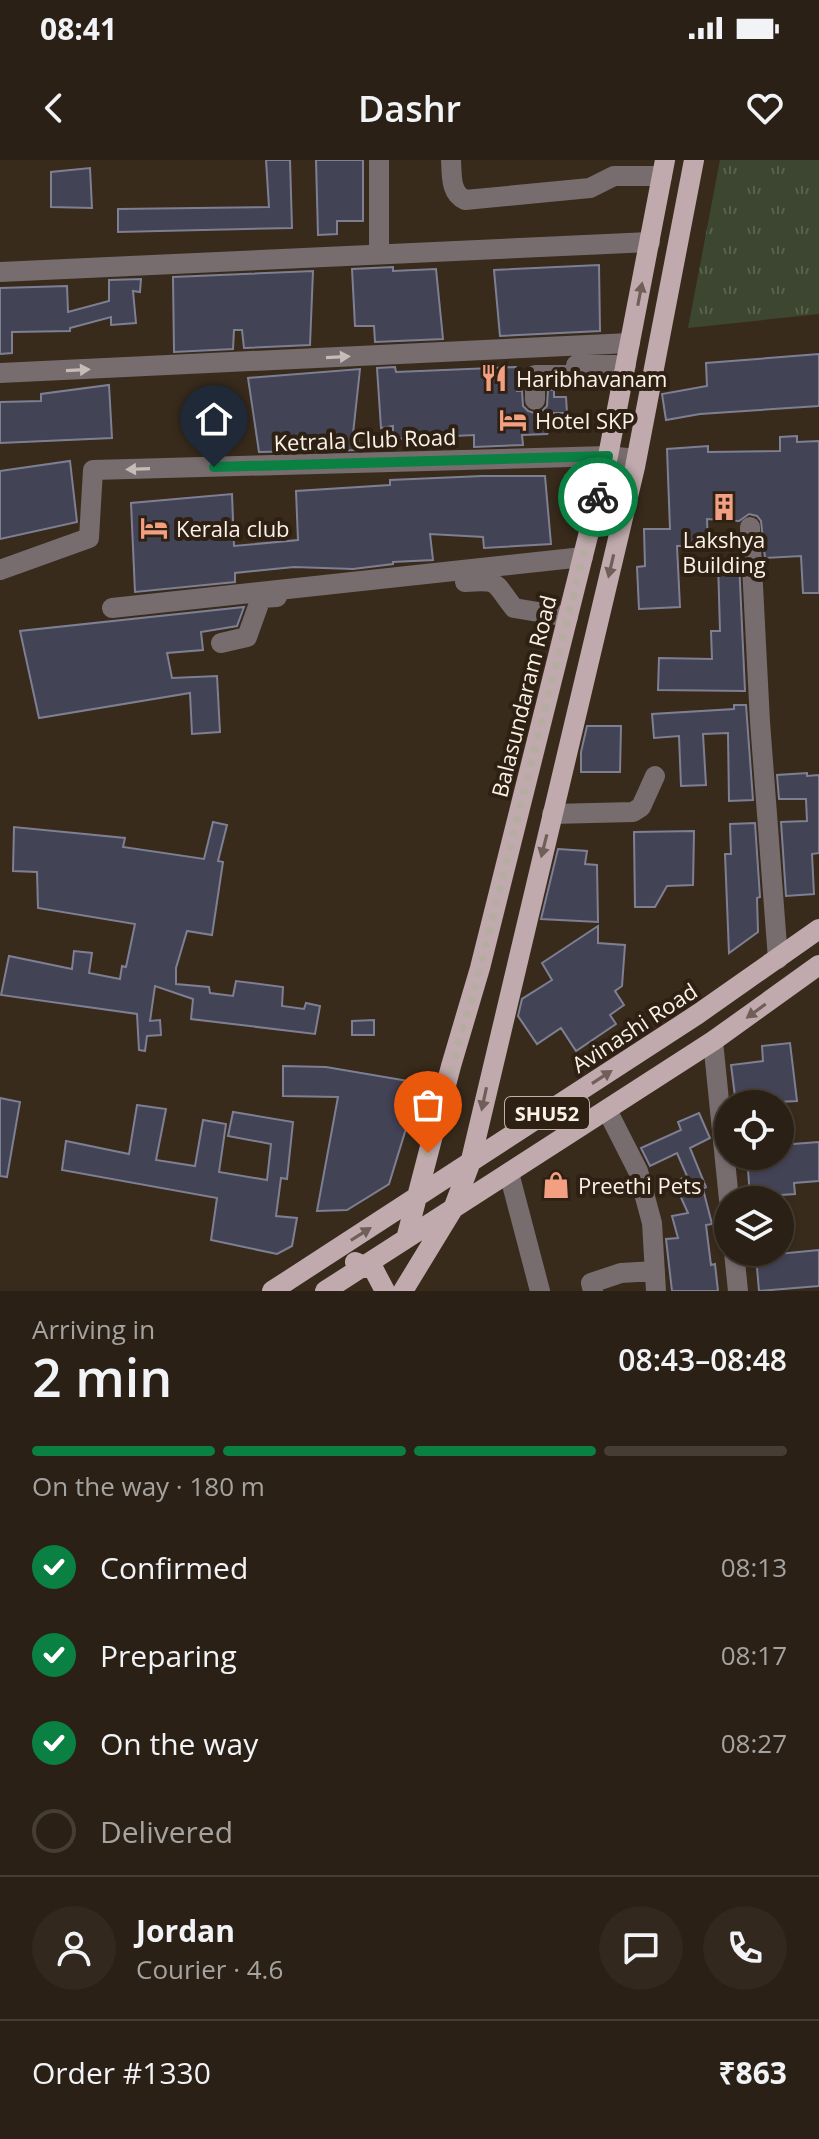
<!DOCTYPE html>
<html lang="en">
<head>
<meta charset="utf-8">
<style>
	body { margin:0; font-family:"Open Sans",sans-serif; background:#32281e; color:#f1f3f6; height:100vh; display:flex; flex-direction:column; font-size:30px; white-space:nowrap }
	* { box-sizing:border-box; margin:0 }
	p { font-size:26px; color:#a5a3a0 }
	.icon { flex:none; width:44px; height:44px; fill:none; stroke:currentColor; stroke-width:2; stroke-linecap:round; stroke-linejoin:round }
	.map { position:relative; height:1131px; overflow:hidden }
	.drawer { display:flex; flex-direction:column; background:#2a2015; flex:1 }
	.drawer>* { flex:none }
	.controls { position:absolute; left:714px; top:930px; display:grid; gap:16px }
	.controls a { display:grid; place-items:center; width:80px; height:80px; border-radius:50%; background:#2a2015; box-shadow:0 2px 6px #0004,0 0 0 2px #463e34; font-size:40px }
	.pin { position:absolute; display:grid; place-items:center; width:68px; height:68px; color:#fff; margin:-82px -34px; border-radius:50% 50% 50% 0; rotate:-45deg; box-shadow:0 0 8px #0007 }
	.pin .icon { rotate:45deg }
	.courier { position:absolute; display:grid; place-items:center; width:80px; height:80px; margin:-40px; border:6px solid #0b8043; border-radius:50%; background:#fff; color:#222; box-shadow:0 2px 10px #0007 }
	.overview em { font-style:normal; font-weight:600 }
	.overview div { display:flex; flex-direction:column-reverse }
	.overview { display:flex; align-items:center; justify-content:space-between; height:136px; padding:0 32px }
	h1 { font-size:52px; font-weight:600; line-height:60px }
	.bar { display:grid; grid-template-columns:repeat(4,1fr); gap:12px 8px; align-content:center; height:96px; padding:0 32px }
	.bar i { height:10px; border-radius:6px; background:#463e34 }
	.bar .current { background:#0b8043 }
	.bar p { grid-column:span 4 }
	.line { display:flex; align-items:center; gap:20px; padding:0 32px; border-top:2px solid #463e34 }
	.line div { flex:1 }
	.round { display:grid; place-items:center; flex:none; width:84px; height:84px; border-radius:42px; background:#32281e }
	ol { padding:0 32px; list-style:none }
	li { display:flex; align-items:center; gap:24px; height:88px }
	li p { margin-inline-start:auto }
	li .icon { padding:8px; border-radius:50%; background:#0b8043; color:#fff; stroke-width:4 }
	li:last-child { color:#a5a3a0 }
	li i { width:44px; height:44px; border:4px solid #463e34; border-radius:50% }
	.status { display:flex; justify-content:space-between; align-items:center; height:56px; padding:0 40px; background:#2a2015; direction:ltr }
	.status svg { height:22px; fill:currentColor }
	header { display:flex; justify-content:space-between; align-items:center; height:104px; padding:0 32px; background:#2a2015; font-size:36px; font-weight:600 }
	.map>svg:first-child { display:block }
	.grass { fill:url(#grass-tufts) }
	.building { fill:#434356; stroke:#7f7f94; stroke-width:2 }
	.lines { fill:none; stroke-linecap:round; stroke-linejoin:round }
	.minor { stroke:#776c6e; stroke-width:20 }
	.major { stroke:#c0aaad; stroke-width:20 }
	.oneway { fill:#705f58 }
	.oneway2 { fill:#c6bcb7 }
	.done { stroke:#b6aca1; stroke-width:8; stroke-dasharray:0 14.4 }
	.route { stroke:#0b8043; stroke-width:10 }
	.labels { text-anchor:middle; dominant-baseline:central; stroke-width:8; stroke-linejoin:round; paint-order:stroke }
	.shield { fill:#2e2113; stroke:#bdb3a8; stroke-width:2 }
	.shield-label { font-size:20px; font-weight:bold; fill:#faf1e8 }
	.poi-label { font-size:22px; fill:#faf1e8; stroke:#2e2113; text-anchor:start }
	.street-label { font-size:22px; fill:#faf1e8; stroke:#2e2113 }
</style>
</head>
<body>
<div class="status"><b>08:41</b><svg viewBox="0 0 49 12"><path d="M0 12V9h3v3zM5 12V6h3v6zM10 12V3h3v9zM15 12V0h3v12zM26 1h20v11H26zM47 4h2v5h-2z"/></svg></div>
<header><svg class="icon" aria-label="back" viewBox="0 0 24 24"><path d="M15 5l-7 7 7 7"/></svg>Dashr<svg class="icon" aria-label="heart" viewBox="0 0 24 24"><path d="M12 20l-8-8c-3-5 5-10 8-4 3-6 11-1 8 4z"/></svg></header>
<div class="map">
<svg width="819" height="1131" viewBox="0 0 819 1131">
	<defs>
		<pattern id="grass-tufts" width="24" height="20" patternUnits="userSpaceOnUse" patternTransform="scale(2)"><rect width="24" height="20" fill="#3d4630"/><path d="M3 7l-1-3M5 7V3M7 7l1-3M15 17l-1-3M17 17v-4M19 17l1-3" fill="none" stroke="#5a614e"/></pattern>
	</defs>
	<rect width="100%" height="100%" fill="#382b1c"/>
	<!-- grass -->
	<path class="grass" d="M720,0H819V154L688,168Z"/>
	<!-- building -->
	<path class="building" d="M266,0H290L292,68L118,72V49L269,47Z
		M316,0H363V61H337V74L318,75Z
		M90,8L92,48L51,47V12Z
		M599,105L600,171L500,176L494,110Z
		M393,107V111L436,109L443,179L375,182L374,166H355L352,109Z
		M313,111L310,185L244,188L242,170H234L233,189L174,192L173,117Z
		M141,119L140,132L133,131L136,163L111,165V157L70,168V171L12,172V193L0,194V128L67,126L68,152L109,141V120Z
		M819,194V246L700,254L666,260L662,234L707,226L706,203Z
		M395,207L396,212L516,207L517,231H522L523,246L528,251L534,253L542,251L547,246L548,230H554V237H566L567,253H554V265L547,274L522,275L523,285L474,287V275L393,279V266L381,268L377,208Z
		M360,209L353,274H358L359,290L259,292L248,218Z
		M109,225L112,278L0,283V242L41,241V234Z
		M198,260L229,262L228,287L197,285Z
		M797,276V282L819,281V433H803L801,396L765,398L761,361L757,356L749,354L739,361L707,359L708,385L677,386L680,447L639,449L637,407L645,406L644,369H670L667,289L708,286V292L780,291V277Z
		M70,301L77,362L0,379V311Z
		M482,316H545L551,384L484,388L483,377L430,374L433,400L393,402V404L353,409L294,407L235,413V422L135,432L131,343L232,334L234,386L298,380L296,331L390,325V320Z
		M739,401L745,531L658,530L659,498L712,499L711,471H720L718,402Z
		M244,447L237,466L201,472L203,490L167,493L172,518L217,516L220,572L192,574L190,533L39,558L20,471Z
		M734,545H746L753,640L729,641L728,573L703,574L706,625L681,626L679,576L654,578L652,554L734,549Z
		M587,566H621L620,612H581V592Z
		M807,613V616L819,615V693L812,694L814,734L786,736L781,662L807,661L806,639H779L777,615Z
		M213,662L227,665L218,701L223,702L212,775L187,771L176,808V824L209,827L210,833L233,836L236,821L283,827L282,846L304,849L306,843L320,846L315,874L191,859L193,839L155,826L150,861L160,860L161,875L147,876L145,891L139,890L137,854L1,835L9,796L72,809L74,791L92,793L89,813L120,819L122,806L126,807L135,764L38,748L37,712L13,711L14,667L125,678L123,687L204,699Z
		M755,663L760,737L757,738L758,772L729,793L725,694H731L730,664Z
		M694,671L693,725L667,726L655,747H635L634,672Z
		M558,689L587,691L585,704L597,705L598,762L541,759Z
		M598,766V783L625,785L622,826L615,831L624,845L610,855L616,864L576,891L561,868L537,884L518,856L522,839L552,820L542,803Z
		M374,860V875H352V861Z
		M790,883L797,941L736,944L731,905L763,901L762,886Z
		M283,906L326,907L420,923L389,1024L347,1050L317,1051L338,937L283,936Z
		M0,938L20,942L7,1017L0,1016Z
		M137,945L166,949L156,1000L195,1006L203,960L226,964L219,1012L267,1020L271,984L228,976L233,952L293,962L287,1019L281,1018L276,1056L297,1058L292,1086L277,1094L211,1080L217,1038L62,1010L66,981L129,994Z
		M699,953L710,978L690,988L706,1027L703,1029L712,1064L706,1065L711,1105L715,1104L718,1131H672L666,1079L678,1078L672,1056L688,1053L674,1022L687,1016L677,993L650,1006L641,988L681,970L678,962Z
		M819,982V1021L794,1023L795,1034L750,1037L747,996H780V985Z
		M819,1090V1126L759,1131L756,1096Z"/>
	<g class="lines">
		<!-- minor -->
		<path class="minor" d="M451,0C452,15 450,33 465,40L590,28L614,16H662
			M379,94V0
			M0,112L650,82
			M0,213L630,183
			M535,240V215H576V205H626
			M750,367L760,562L778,799
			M0,410L89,378L93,310L608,296L636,299
			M465,422C501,419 493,422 514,448L568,457
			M112,448L583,397
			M221,483L247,477L261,438L277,437
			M552,654L633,652L641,647L655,616
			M713,881L729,1040
			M607,950L638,1011L652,1063L656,1131
			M509,1013L540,1131
			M734,1092L738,1131
			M593,1131L591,1123L621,1113L655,1111"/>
		<!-- major -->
		<path class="major" d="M406,1079L451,906L480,808L608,296L665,0
			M355,1102L374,1110L385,1131
			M272,1131L698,854L819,769
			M325,1131L713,881L819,805
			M403,1131L453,1049L470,1004L635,307L694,0"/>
	</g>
	<!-- one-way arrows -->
	<defs><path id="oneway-solid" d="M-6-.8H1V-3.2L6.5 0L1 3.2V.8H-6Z" transform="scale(2)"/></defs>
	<g class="oneway">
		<use href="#oneway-solid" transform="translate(640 134) rotate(-79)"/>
		<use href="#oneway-solid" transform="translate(611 406) rotate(103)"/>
		<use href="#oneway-solid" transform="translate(544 686) rotate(104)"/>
		<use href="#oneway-solid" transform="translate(756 851) rotate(144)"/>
		<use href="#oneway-solid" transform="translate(602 917) rotate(-33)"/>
		<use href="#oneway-solid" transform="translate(484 939) rotate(102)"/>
		<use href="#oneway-solid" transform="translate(361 1074) rotate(-32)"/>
	</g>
	<g class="oneway2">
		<use href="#oneway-solid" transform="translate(338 197) rotate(-3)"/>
		<use href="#oneway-solid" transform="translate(78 210) rotate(-3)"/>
		<use href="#oneway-solid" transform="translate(138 309) rotate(178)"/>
	</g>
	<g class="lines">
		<!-- done -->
		<path class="done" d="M428,993L480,808L598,337"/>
		<!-- route -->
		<path class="route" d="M214,307L608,296L598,337"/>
	</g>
	<!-- icons -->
	<defs>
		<g id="restaurant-bare" transform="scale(2.16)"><path d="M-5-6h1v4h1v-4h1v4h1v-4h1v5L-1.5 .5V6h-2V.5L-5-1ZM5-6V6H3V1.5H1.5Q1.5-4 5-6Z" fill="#f39f82" stroke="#2e2113" stroke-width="2.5" paint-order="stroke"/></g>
		<g id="hotel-bare" transform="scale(2.16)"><path d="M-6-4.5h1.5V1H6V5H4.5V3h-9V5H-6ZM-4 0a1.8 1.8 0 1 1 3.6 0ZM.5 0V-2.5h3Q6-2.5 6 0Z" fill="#f39f82" stroke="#2e2113" stroke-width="2.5" paint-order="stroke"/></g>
		<g id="building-bare" transform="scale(2.16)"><path d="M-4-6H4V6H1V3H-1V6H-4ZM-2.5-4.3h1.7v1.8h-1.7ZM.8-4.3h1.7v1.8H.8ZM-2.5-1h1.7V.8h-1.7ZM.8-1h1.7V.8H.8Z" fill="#f39f82" stroke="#2e2113" stroke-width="2.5" paint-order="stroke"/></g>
		<g id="shop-bare" transform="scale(2.16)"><path d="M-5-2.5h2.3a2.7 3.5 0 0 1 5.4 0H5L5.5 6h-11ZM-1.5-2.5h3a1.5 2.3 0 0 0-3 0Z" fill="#f39f82" stroke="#2e2113" stroke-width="2.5" paint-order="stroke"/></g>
	</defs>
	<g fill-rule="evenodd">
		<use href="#restaurant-bare" x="494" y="218"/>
		<use href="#hotel-bare" x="513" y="260"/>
		<use href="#building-bare" x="724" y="347"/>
		<use href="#hotel-bare" x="154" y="368"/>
		<use href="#shop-bare" x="556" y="1025"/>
	</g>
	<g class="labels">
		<!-- shield labels -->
		<rect class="shield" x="505" y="937" width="84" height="32" rx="6"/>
		<g class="shield-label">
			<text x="547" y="953">SHU52</text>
		</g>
		<!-- poi labels -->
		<g class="poi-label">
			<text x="516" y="218">Haribhavanam</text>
			<text x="535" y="260">Hotel SKP</text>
			<text x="176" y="368">Kerala club</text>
			<text x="724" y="379" text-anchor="middle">Lakshya<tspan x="724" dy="25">Building</tspan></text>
			<text x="578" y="1025">Preethi Pets</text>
		</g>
		<!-- street labels -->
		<g class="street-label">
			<text transform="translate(365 279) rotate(-2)">Ketrala Club Road</text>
			<text transform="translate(523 536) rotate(-76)">Balasundaram Road</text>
			<text transform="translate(634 867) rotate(-33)">Avinashi Road</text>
		</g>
	</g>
</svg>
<div class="controls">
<a><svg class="icon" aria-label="locate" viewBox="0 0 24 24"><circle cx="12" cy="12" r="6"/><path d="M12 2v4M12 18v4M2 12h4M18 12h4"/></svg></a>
<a><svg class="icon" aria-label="layers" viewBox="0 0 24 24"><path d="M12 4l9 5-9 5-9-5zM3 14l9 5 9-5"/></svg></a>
</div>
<div class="pin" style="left:428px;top:993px;background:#ea580c"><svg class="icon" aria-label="bag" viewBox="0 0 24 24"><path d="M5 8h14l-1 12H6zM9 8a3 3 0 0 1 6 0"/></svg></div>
<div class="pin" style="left:214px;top:307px;background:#1f2937"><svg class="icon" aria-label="home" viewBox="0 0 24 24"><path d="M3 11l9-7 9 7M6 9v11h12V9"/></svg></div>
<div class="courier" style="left:598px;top:337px"><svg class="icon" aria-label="bike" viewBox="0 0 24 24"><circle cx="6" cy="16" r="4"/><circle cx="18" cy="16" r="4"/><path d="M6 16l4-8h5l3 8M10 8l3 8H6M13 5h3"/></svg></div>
</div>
<section class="drawer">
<div class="overview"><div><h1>2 min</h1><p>Arriving in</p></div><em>08:43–08:48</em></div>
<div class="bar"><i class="current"></i><i class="current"></i><i class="current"></i><i></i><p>On the way · 180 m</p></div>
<ol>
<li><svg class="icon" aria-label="check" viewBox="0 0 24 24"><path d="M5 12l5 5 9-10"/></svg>Confirmed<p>08:13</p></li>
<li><svg class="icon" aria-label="check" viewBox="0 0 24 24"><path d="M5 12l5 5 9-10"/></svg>Preparing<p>08:17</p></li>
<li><svg class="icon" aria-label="check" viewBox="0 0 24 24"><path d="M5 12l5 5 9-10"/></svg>On the way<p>08:27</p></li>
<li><i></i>Delivered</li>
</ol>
<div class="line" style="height:144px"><a class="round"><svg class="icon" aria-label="person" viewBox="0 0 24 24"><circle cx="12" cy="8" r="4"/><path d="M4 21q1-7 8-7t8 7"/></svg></a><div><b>Jordan</b><p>Courier · 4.6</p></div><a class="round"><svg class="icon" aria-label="chat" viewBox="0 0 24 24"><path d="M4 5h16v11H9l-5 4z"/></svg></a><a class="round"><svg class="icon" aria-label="phone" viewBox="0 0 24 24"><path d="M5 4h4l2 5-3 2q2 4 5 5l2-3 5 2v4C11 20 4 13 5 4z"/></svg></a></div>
<div class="line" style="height:104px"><div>Order #1330</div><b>₹863</b></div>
</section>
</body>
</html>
